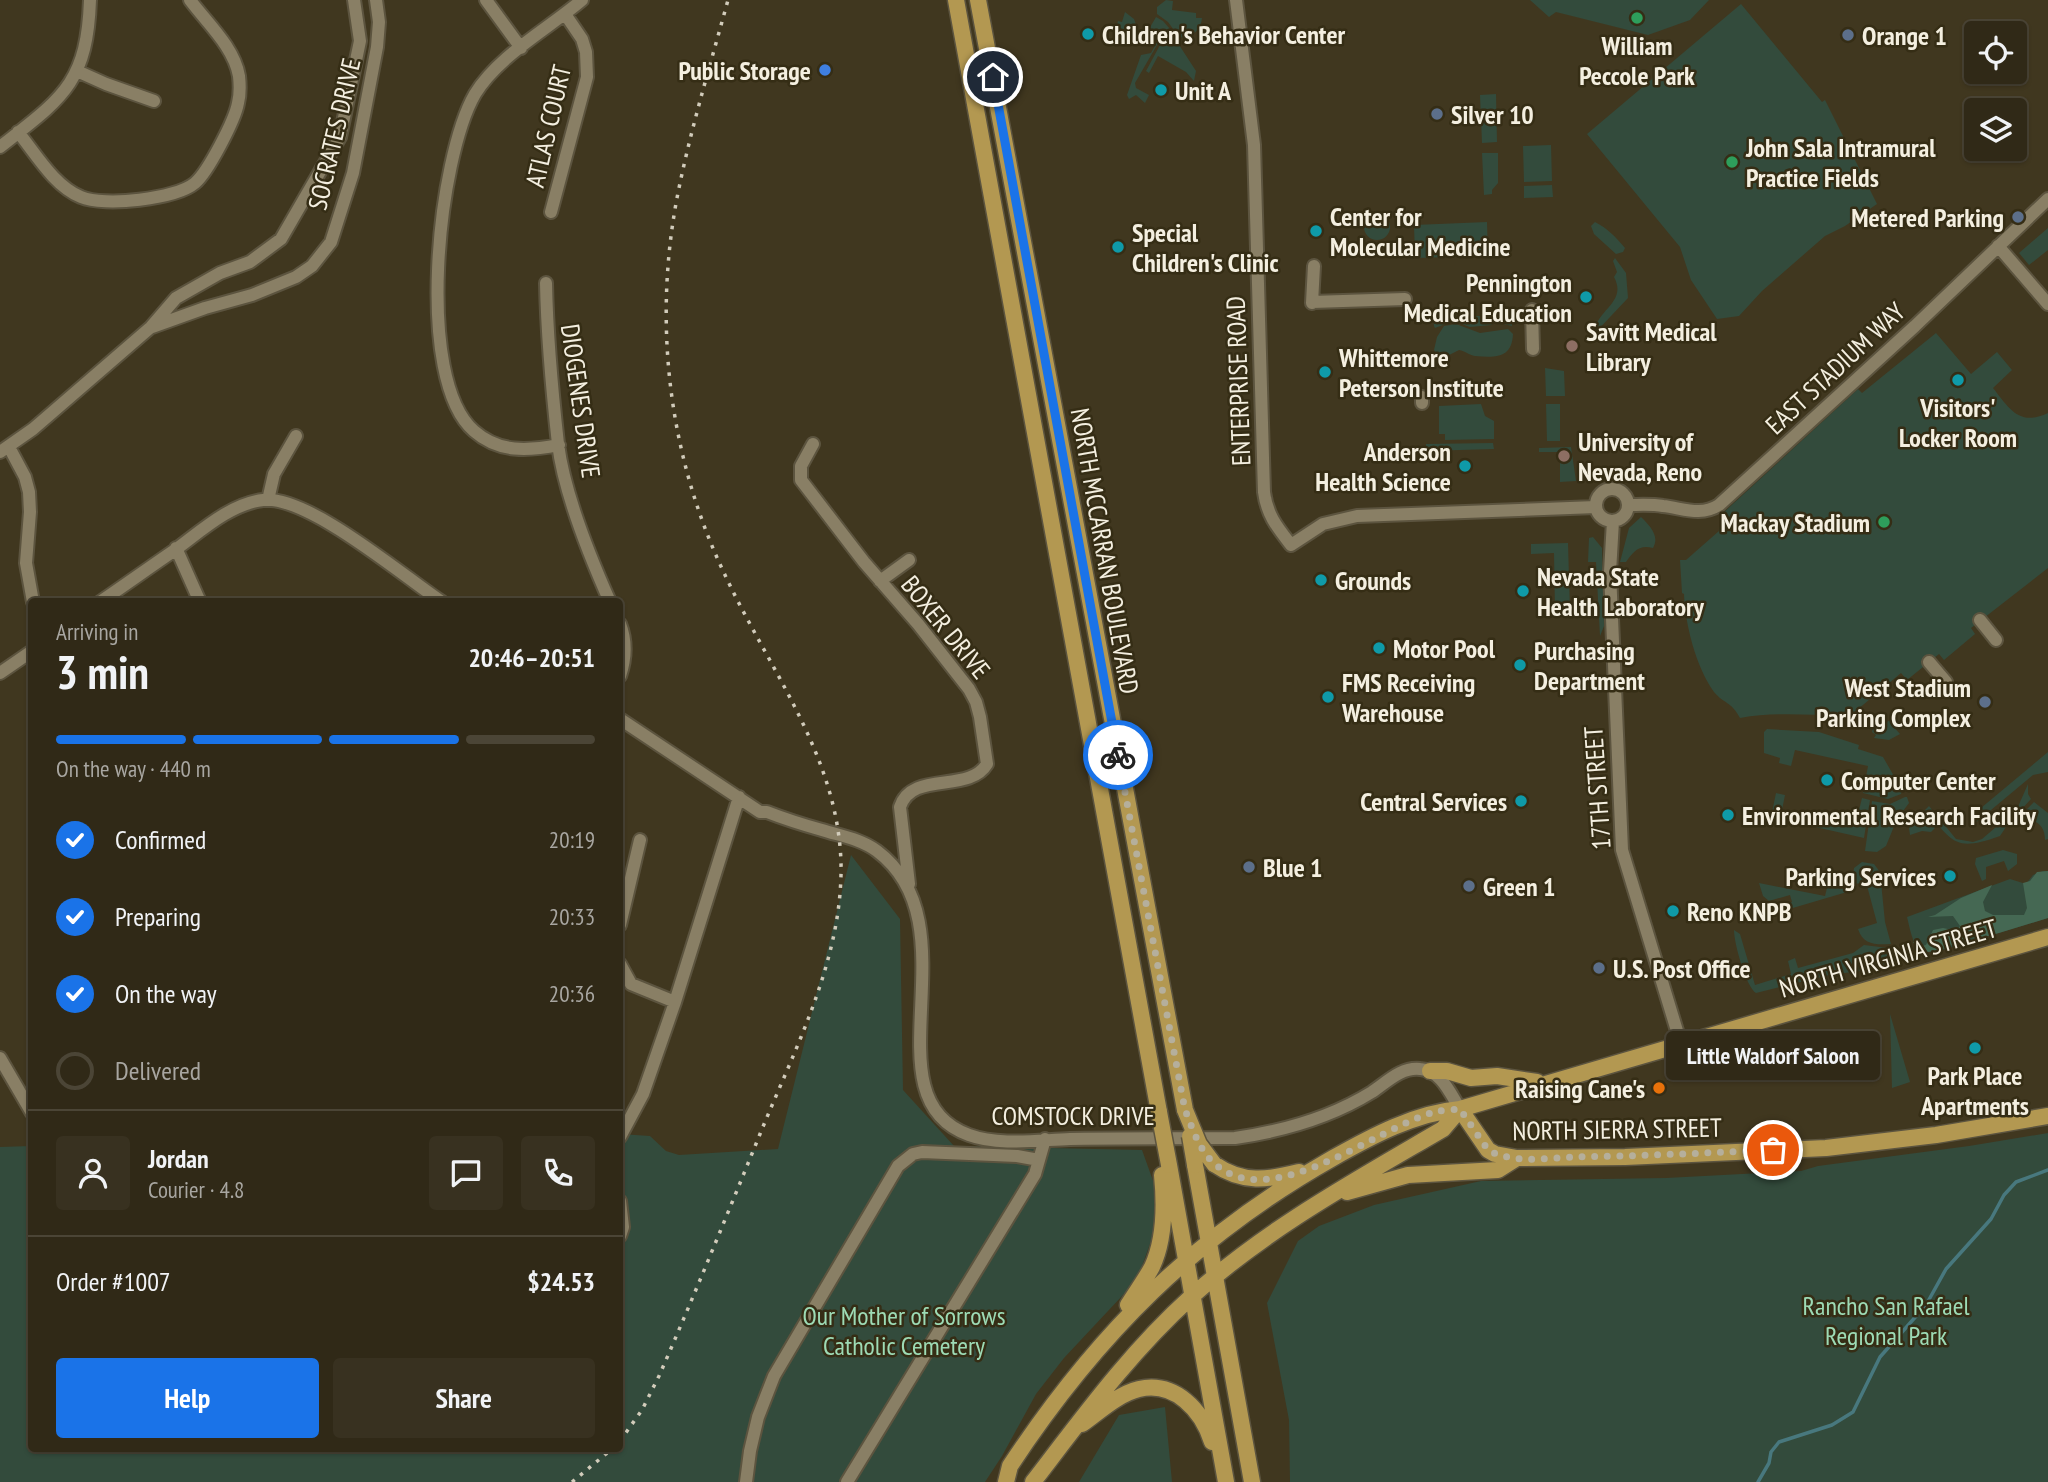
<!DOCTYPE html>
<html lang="en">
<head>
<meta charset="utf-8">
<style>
	body { margin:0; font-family:"PT Sans Narrow",sans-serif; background:#383120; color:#f1f3f6; height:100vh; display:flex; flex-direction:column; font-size:26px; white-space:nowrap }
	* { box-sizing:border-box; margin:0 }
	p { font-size:23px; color:#a8a6a1 }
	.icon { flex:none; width:38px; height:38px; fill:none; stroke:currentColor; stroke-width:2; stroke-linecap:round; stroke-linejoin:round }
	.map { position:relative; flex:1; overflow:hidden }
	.panel { position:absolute; left:28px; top:598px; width:595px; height:854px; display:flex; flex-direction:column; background:#302917; border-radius:7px; box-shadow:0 2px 5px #0004,0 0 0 2px #4b4536 }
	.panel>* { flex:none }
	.tools { position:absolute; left:1964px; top:21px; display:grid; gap:14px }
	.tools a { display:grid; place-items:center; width:63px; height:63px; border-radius:7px; background:#302917; box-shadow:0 2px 5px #0004,0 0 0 2px #4b4536; font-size:35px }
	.pin { position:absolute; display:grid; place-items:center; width:60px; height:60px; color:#fff; margin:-30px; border:4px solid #fff; border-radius:50%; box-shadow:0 2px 7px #0007 }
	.courier { position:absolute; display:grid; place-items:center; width:70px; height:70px; margin:-35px; border:5px solid #1a73e8; border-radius:50%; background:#fff; color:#222; box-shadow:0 2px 9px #0007 }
	.bubble { position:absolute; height:49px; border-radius:7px; background:#302917; box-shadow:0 2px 5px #0004,0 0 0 2px #4b4536; font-size:23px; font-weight:600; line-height:49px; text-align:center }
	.overview em { font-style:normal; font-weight:600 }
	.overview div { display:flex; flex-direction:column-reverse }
	.overview { display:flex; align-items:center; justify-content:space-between; height:119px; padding:0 28px }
	h1 { font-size:46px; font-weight:600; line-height:52px }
	.bar { display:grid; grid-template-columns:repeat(4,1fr); gap:10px 7px; align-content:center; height:84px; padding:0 28px }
	.bar i { height:9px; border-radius:5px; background:#4b4536 }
	.bar .selected { background:#1a73e8 }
	.bar p { grid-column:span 4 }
	.line { display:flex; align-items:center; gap:18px; padding:0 28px; border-top:2px solid #4b4536 }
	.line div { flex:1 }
	.round { display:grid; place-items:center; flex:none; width:74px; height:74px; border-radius:7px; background:#383120 }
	ol { padding:0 28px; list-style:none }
	li { display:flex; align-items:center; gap:21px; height:77px }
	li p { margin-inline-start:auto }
	li .icon { padding:7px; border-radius:50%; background:#1a73e8; color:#fff; stroke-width:4 }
	li:last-child { color:#a8a6a1 }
	li i { width:38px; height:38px; border:4px solid #4b4536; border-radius:50% }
	.primary-button { display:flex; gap:14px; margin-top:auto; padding:14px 28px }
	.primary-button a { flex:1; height:80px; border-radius:7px; background:#1a73e8; color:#fff; font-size:28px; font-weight:600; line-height:80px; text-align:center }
	.primary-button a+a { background:#383120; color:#f1f3f6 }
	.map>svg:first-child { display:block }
	.green { fill:#334b3c }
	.forest { fill:#456853 }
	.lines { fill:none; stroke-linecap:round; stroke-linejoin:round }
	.stream { stroke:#48787e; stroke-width:3.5 }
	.minor-casing { stroke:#5c543f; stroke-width:16 }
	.major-casing { stroke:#5c543f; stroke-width:19 }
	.minor { stroke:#897f65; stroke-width:12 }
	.major { stroke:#b39851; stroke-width:16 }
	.rail { stroke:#d2ccbb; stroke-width:3.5; stroke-dasharray:3.5 7; stroke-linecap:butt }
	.major-bridge-casing { stroke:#5c543f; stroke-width:19; stroke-linecap:butt }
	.major-bridge { stroke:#b39851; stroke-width:16 }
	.done { stroke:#b5af9c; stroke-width:7; stroke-dasharray:0 12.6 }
	.route { stroke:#1a73e8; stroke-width:9 }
	.leisure-dot { fill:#2e9e5b; stroke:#352d15; stroke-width:2.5 }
	.culture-dot { fill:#0f9aa8; stroke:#352d15; stroke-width:2.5 }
	.service-dot { fill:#5c6f8a; stroke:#352d15; stroke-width:2.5 }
	.shop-dot { fill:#3f7fe0; stroke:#352d15; stroke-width:2.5 }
	.education-dot { fill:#8d6e63; stroke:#352d15; stroke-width:2.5 }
	.food-dot { fill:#e8710a; stroke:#352d15; stroke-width:2.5 }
	.labels { text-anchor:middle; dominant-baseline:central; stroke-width:5; stroke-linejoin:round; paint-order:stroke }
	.poi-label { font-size:26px; font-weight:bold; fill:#f4efe0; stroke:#352d15; text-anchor:start }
	.street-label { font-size:26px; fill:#f4efe0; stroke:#352d15 }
	.park-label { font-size:26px; fill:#9ddbb5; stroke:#352d15 }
</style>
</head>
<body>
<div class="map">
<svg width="2048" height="1482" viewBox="0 0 2048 1482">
	<rect width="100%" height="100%" fill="#40371f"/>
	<!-- green -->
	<path class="green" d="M1166,0L1173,1L1172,10L1196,13V18H1202C1201,30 1191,39 1179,37L1168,22L1157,14V7Z
		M1530,0H1709L1690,20L1648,35L1556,12L1549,17Z
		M1741,4L1822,102L1825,100L1877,204L1845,226L1825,236L1762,291L1739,316L1717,319L1691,280L1680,247L1587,134Z
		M1125,12L1134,19L1139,33C1131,38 1123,37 1115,33L1118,21L1122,22Z
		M1156,17L1163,21L1170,29L1157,45L1135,83L1136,88L1149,95L1145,103L1136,95L1129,99L1127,95L1141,55L1151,53L1157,42L1149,29Z
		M1172,34L1196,71L1194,81L1186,72L1158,56L1149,73L1146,71L1160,45Z
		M1496,94L1497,142L1482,143L1480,95Z
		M1551,145L1552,181L1524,182L1523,146Z
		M1482,153H1498V183L1492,190V194L1484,195Z
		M1552,185L1553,197L1524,198V186Z
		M1364 227a13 13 0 1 1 26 0a13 13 0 1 1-26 0Z
		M1487,222L1488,256L1415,258L1414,225Z
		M1595,222C1607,228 1616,237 1625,248L1623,252L1616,254L1594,234L1591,226Z
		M2048,228V250L2029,265L2019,253Z
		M1615,258L1626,273L1628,298L1594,334C1595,310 1628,303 1614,277L1617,272L1613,261Z
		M1491,315H1512V326L1496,322L1491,325L1470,327L1453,321L1435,328L1434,326L1433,317L1453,316V319H1458V316H1485V318H1491Z
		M1456,324L1480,333L1508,329L1513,334C1512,358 1496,358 1475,356C1469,355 1465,351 1459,350L1445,357L1438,356L1434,350L1437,337L1444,326Z
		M1936,333L1971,374L1997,352L2012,370L1993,388C2009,408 2019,427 2048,413V568L1971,628L1975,634L1944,660L1939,654L1907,680L1901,673L1851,715C1814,716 1777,711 1740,718C1731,701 1724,704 1714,692C1696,667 1685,624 1684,594L1682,593L1680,560H1686L1719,531L1723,513L1858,389L1862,393Z
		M1545,368L1564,371L1565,396H1546Z
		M1481,404L1485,416L1494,421V439L1445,440V434H1439V406Z
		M1546,404H1560V441H1547Z
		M1493,443L1494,449L1426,451V444Z
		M1571,447L1576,481L1560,482V452H1539V448Z
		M1641,517C1650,526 1660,536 1653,548C1639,544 1633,552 1626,562H1620L1629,528Z
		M1593,537L1602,548L1604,626L1600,636L1596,562H1588L1589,538Z
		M1568,543L1570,611H1555L1554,553L1531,554V544Z
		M1893,719L1897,722L1893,726L1900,734L1889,740L1874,738L1876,735L1872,732L1873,728Z
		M1767,729L1819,732L1859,745L1858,749L1883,757L1902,790L1901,794L1888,799L1863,793L1868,766L1795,750L1791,766L1779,763L1780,758L1764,753V732Z
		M2048,752V772L2033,775L1973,825L1969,818Z
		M2028,784V794L2031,799L2008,824L2000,836C1955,852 1954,843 1925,810L1929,806L1956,839L1973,842L1982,839L2017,809Z
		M1776,793L1785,795L1782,810L1855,826L1862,798L1870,800L1864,838L1771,817Z
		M1905,797H1907L1909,803L1897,819L1886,846L1877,852L1865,851L1872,801L1890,804Z
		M2034,802L2048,813V839L2045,840C2045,827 2038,820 2025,819L2024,812Z
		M1921,812L1935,828L1931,832L1922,831L1910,835L1909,828Z
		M2003,850L2017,854V864L2008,871L2004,861L1986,867V879L1982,881L1975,864L1976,858Z
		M851,855L900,919L903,1090L954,1146L1142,1150L1156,1189L1155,1230L1137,1280L1064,1358L1036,1394L1002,1456L985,1482H0V1147L31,1146L32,1449H620V1134L650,1136L666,1151L679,1155L778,1149Z
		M1862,862L1874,864L1880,872L1885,922L1891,944C1876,945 1863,945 1858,929L1877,923L1866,882L1855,884L1853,876L1854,868Z
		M2043,871H2048V918L1942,950L1921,953C1912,943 1910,929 1907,917L2010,879L2026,884L2033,875Z
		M1759,883L1825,896L1827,888L1846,889L1847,892L1786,910L1784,905L1792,902L1790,895L1769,901L1763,896Z
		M1734,930L1740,934L1755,985L1791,974L1788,961L1795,958L1798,968L1853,953L1864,945L1888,948L1891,953L1884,965L1868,970L1829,975L1756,993C1746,987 1734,943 1734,930Z
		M1890,1014L1910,1082L1892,1088Z
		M2048,1133V1482H1290L1289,1420L1267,1303L1298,1241L1319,1226L1374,1205L1481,1181L1666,1178L1801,1171L1818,1166L1969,1146Z
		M1165,1407L1172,1482H1079L1119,1415Z"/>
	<!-- forest -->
	<path class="forest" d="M2048,871V918L1999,933L1980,938L1968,937L1942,950L1921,953L1913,942H1916L1919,947L1926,945L1933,930L1943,928L1957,931L1960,926L1953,916L1928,917L1935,915L1961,898L1992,885L1983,902L1985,911L1993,915H2024L2027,908L2023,883L2030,881L2037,872Z"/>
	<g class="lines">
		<!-- stream -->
		<path class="stream" d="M1758,1482L1769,1463L1771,1452L1779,1442L1832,1425L1853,1412L1880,1357L1926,1305L1946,1269L1991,1219L2004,1195L2016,1182L2048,1170"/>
		<!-- minor casing -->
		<g class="minor-casing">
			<path id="minor" d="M486,0L521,48
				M1236,0L1254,145L1264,492C1267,515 1277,527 1291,545L1323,524L1357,516L1596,507
				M77,71L106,84L154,101
				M18,132C36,154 54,186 81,197C104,207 176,199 195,183C208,172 235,120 238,103C240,95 240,85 239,76C234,47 207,23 190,0
				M0,147C62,98 87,84 90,0
				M551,212L587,77L586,52L582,39L565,14
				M1998,246L2048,304
				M546,283C547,337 552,390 558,444C564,492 590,557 610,602
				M1312,302L1405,299
				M1312,303L1314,266
				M1532,310L1533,349
				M152,327L205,308L252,295L296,277L312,266L331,242L353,173L377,47L379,22L376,0
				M1422,397V403
				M813,444L801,466V480L864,562L918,624L969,689L976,702L980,717L987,764C969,794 912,770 900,807L909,884
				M559,445C528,451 499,453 474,431C414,379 438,158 475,94C498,56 548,29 582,0
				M9,447L25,477L29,492L30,512L26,563L33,602
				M0,452L33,429L151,327L176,298L220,273L250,262L281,239L340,137L360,41L354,0
				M1596 505a16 16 0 1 1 32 0a16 16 0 1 1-32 0Z
				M268,500L274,474L296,436
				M1628,505C1639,505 1651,504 1663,506C1683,508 1700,517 1719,505L1915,326L2048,199
				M1613,521L1610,572L1622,850L1681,1044
				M176,548L200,602
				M880,581L909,560
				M100,602C125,585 150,567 175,550C201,531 230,504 263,500C308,495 403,576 442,602
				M1980,620L1996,640
				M620,624C627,642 626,658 620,676
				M1929,662L1946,682
				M0,673L32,651
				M620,719L760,812H767C785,819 804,825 822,830C841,836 861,839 877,851C977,926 864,1098 969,1135C999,1146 1038,1140 1070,1139C1125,1138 1180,1138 1235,1138C1284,1131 1330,1118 1372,1092C1387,1082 1401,1067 1420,1069C1441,1070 1450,1093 1460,1109
				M620,925L640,840
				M620,964L631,984L675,1002L739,797
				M0,1058L32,1113
				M620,1137L643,1094L675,1002
				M620,1201L623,1227L620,1236
				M746,1482L750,1451L758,1417L774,1376L898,1166L913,1154L922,1152L1017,1156L1039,1160
				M847,1482L1035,1174L1045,1139"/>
		</g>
		<!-- major casing -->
		<g class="major-casing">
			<path id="major" d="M956,0L1159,1112
				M978,0L1185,1110
				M1430,1071H1447L1471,1078L1497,1076L1537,1082
				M1460,1109L1488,1150L1495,1154L1517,1158L1625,1157L1826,1148L1936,1135L2048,1116
				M1214,1164C1243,1184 1268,1180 1299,1172
				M1169,1165L1226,1482
				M1195,1165L1252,1482
				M1347,1192L1408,1175L1498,1170L1517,1158
				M1128,1305C1136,1292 1145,1280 1152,1267C1165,1239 1165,1205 1162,1175
				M1082,1424C1099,1412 1118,1394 1139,1389C1175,1381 1202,1410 1212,1442
				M1006,1482L1010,1466C1097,1334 1195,1236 1333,1158C1372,1136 1415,1113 1460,1109L2048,937
				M1033,1482C1083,1417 1130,1352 1191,1297C1266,1229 1356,1180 1443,1129L1460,1109"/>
		</g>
		<!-- minor -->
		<use href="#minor" class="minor"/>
		<!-- major -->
		<use href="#major" class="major"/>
		<!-- rail -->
		<path class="rail" d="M620,1441L642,1410L659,1376C694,1296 727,1215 760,1134C795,1048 843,959 841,863C838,756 769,669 725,575C669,458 653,325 677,198C690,131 710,66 728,0
			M572,1482L612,1449"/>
		<!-- major-bridge casing -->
		<g class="major-bridge-casing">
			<path id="major-bridge" d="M1185,1110L1199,1144L1214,1164
				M1159,1112L1169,1165
				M1190,1136L1195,1165"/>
		</g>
		<!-- major-bridge -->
		<use href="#major-bridge" class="major-bridge"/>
	</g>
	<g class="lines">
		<!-- done -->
		<path class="done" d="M1118,755L1185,1110C1193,1129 1199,1151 1216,1165C1273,1213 1375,1129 1434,1112C1442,1110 1452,1110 1460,1109L1488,1150C1513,1164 1546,1158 1573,1157C1640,1156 1706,1153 1773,1150"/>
		<!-- route -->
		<path class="route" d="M993,77L1118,755"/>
	</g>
	<!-- markers -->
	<g class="leisure-dot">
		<circle cx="1637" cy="18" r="7"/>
		<circle cx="1732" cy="162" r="7"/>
		<circle cx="1884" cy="522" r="7"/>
	</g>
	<g class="culture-dot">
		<circle cx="1088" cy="34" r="7"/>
		<circle cx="1161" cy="90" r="7"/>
		<circle cx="1316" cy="231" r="7"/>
		<circle cx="1118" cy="247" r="7"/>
		<circle cx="1586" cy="297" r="7"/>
		<circle cx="1325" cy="372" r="7"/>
		<circle cx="1958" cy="380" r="7"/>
		<circle cx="1465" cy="466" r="7"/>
		<circle cx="1321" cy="580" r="7"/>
		<circle cx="1523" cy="591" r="7"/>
		<circle cx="1379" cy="648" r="7"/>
		<circle cx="1520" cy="665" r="7"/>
		<circle cx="1328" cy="697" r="7"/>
		<circle cx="1827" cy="780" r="7"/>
		<circle cx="1521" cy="801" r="7"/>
		<circle cx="1728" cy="815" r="7"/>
		<circle cx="1950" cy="876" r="7"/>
		<circle cx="1673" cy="911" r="7"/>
		<circle cx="1975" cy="1048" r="7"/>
	</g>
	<g class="service-dot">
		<circle cx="1848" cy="35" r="7"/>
		<circle cx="1437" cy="114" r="7"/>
		<circle cx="2018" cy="217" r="7"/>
		<circle cx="1985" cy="702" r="7"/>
		<circle cx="1249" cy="867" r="7"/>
		<circle cx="1469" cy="886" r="7"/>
		<circle cx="1599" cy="968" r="7"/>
	</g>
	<circle class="shop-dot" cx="825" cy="70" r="7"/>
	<g class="education-dot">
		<circle cx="1572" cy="346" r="7"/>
		<circle cx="1564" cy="456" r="7"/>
	</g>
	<circle class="food-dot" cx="1659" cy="1088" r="7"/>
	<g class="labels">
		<!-- poi labels -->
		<g class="poi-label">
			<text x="1102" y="34">Children's Behavior Center</text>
			<text x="1862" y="35">Orange 1</text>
			<text x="1637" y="45" text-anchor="middle">William<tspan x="1637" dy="30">Peccole Park</tspan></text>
			<text x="811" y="70" text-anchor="end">Public Storage</text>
			<text x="1175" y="90">Unit A</text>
			<text x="1451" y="114">Silver 10</text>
			<text x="1746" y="147">John Sala Intramural<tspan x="1746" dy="30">Practice Fields</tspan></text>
			<text x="1330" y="216">Center for<tspan x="1330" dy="30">Molecular Medicine</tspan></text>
			<text x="2004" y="217" text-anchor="end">Metered Parking</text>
			<text x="1132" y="232">Special<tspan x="1132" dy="30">Children's Clinic</tspan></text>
			<text x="1572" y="282" text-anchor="end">Pennington<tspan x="1572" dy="30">Medical Education</tspan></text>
			<text x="1586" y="331">Savitt Medical<tspan x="1586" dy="30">Library</tspan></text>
			<text x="1339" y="357">Whittemore<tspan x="1339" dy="30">Peterson Institute</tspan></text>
			<text x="1958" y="407" text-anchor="middle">Visitors'<tspan x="1958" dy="30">Locker Room</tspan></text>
			<text x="1578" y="441">University of<tspan x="1578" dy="30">Nevada, Reno</tspan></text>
			<text x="1451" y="451" text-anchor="end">Anderson<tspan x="1451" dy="30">Health Science</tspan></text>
			<text x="1870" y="522" text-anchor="end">Mackay Stadium</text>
			<text x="1537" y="576">Nevada State<tspan x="1537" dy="30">Health Laboratory</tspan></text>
			<text x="1335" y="580">Grounds</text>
			<text x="1393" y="648">Motor Pool</text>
			<text x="1534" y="650">Purchasing<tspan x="1534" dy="30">Department</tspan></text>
			<text x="1342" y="682">FMS Receiving<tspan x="1342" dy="30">Warehouse</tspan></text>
			<text x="1971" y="687" text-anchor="end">West Stadium<tspan x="1971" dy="30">Parking Complex</tspan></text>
			<text x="1841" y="780">Computer Center</text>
			<text x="1507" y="801" text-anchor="end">Central Services</text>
			<text x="1742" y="815">Environmental Research Facility</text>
			<text x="1263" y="867">Blue 1</text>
			<text x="1936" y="876" text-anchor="end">Parking Services</text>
			<text x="1483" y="886">Green 1</text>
			<text x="1687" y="911">Reno KNPB</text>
			<text x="1613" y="968">U.S. Post Office</text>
			<text x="1975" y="1075" text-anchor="middle">Park Place<tspan x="1975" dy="30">Apartments</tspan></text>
			<text x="1645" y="1088" text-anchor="end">Raising Cane's</text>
		</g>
		<!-- street labels -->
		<g class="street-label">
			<text transform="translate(548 126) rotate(-77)">ATLAS COURT</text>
			<text transform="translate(334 134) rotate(-77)">SOCRATES DRIVE</text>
			<text transform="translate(1835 368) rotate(-43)">EAST STADIUM WAY</text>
			<text transform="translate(1238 381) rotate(-92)">ENTERPRISE ROAD</text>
			<text transform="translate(581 401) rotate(82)">DIOGENES DRIVE</text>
			<text transform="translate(1105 551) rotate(80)">NORTH MCCARRAN BOULEVARD</text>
			<text transform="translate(946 627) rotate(51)">BOXER DRIVE</text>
			<text transform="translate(1597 788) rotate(-94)">17TH STREET</text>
			<text transform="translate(1888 958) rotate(-16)">NORTH VIRGINIA STREET</text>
			<text x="1073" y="1115">COMSTOCK DRIVE</text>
			<text transform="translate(1617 1129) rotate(-1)">NORTH SIERRA STREET</text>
		</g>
		<!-- park labels -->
		<g class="park-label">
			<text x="1886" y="1305">Rancho San Rafael<tspan x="1886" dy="30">Regional Park</tspan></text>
			<text x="904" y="1315">Our Mother of Sorrows<tspan x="904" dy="30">Catholic Cemetery</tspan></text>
		</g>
	</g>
</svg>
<div class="tools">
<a><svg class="icon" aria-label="locate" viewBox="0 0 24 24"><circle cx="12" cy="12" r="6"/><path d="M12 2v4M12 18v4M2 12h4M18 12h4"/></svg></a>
<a><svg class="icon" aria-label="layers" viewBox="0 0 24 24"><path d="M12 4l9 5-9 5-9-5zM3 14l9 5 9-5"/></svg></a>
</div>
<div class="pin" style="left:1773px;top:1150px;background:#ea580c"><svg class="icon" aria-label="bag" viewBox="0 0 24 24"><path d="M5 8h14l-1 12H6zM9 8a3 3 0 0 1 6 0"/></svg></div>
<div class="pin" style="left:993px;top:77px;background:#1f2937"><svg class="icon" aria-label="home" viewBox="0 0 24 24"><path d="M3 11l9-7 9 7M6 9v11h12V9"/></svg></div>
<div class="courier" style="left:1118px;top:755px"><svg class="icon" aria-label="bike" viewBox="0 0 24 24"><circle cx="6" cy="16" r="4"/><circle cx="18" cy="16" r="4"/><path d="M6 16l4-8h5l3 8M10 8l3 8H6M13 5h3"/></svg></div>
<div class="bubble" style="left:1666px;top:1031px;width:214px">Little Waldorf Saloon</div>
<section class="panel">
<div class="overview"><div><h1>3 min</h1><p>Arriving in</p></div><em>20:46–20:51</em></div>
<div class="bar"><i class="selected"></i><i class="selected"></i><i class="selected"></i><i></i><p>On the way · 440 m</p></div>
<ol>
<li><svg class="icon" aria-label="check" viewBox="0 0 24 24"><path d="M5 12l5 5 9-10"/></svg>Confirmed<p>20:19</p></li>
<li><svg class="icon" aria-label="check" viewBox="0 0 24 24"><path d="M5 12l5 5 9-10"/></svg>Preparing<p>20:33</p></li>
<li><svg class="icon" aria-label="check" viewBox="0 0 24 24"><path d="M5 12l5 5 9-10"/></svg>On the way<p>20:36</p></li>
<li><i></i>Delivered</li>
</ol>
<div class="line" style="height:126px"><a class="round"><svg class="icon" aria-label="person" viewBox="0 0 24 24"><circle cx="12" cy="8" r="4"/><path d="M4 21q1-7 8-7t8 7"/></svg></a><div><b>Jordan</b><p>Courier · 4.8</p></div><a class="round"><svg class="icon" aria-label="chat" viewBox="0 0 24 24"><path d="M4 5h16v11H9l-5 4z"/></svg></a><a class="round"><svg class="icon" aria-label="phone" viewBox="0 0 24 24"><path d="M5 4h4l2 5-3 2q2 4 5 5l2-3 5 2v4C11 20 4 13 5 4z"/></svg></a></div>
<div class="line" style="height:91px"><div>Order #1007</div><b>$24.53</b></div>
<div class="primary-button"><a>Help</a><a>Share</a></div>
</section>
</div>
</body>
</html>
